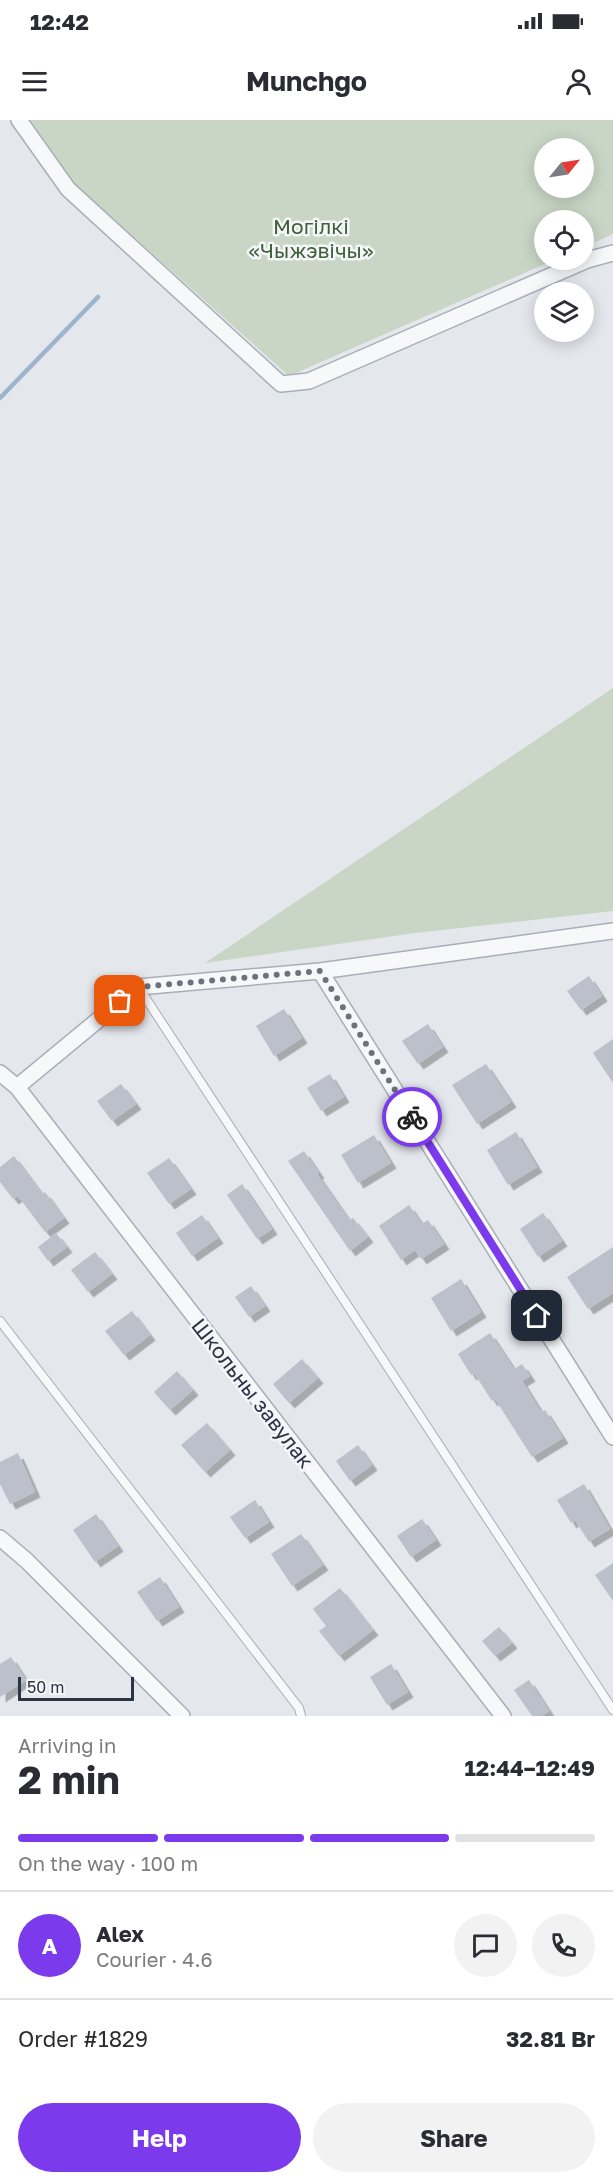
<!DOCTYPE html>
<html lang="en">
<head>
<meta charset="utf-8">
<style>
	body { margin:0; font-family:"Golos Text",sans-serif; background:#f2f2f3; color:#2b2b33; height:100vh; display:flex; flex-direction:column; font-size:22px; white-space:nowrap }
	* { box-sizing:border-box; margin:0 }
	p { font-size:20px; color:#7c7c81 }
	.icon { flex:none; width:33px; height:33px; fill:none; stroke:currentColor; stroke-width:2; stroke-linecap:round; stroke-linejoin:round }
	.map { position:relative; height:1596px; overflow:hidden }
	.details { display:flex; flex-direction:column; background:#fff; flex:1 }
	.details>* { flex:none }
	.needle { width:39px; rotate:60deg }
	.buttons { position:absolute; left:534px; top:18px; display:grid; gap:12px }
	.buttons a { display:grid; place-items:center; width:60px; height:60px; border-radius:50%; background:#fff; box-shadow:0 3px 15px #0003; font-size:30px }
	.scale { position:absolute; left:18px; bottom:15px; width:116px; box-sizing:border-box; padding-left:6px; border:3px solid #2b3445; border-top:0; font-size:16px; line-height:21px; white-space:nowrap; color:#2b3445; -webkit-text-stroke:4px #f4f6f9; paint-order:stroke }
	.pin { position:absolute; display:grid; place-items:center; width:51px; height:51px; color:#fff; margin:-26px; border-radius:12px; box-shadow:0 3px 9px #0006 }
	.courier { position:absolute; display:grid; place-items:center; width:60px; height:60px; margin:-30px; border:4px solid #7c3aed; border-radius:50%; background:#fff; color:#222; box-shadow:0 2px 8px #0007 }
	.head em { font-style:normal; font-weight:700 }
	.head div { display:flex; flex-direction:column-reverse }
	.head { display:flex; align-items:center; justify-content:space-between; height:102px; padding:0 18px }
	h1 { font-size:39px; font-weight:700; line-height:45px }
	.bar { display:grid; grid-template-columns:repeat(4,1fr); gap:9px 6px; align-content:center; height:72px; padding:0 18px }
	.bar i { height:8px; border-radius:4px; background:#e1e1e2 }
	.bar .current { background:#7c3aed }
	.bar p { grid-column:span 4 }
	.line { display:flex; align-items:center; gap:15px; padding:0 18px; border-top:2px solid #e1e1e2 }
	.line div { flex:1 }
	.round { display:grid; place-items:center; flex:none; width:63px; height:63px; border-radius:32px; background:#f2f2f3 }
	.cta { display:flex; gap:12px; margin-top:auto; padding:12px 18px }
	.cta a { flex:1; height:69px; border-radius:36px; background:#7c3aed; color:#fff; font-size:24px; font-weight:700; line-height:69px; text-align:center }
	.cta a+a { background:#f2f2f3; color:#2b2b33 }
	.status { display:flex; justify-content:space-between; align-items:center; height:42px; padding:0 30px; background:#fff; direction:ltr }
	.status svg { height:16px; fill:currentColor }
	header { display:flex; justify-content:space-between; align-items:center; height:78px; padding:0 18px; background:#fff; font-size:27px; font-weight:700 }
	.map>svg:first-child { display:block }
	.green { fill:#c9d6c5; fill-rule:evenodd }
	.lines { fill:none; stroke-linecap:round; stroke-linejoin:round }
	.stream { stroke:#9fb4cc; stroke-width:4.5 }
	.building { fill:#bbc0ca; filter:url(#shadow) }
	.lane-casing { stroke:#a9aeb7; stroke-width:10 }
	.street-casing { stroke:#a9aeb7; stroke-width:18 }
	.lane { stroke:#f7f8fa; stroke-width:8 }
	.street { stroke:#f7f8fa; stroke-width:15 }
	.done { stroke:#6c737f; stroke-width:6; stroke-dasharray:0 10.8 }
	.route { stroke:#7c3aed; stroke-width:8 }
	.labels { text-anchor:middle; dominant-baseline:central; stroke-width:5; stroke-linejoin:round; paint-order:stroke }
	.park-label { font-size:21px; fill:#3f6138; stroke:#f4f6f9 }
	.street-label { font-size:21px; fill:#2b3445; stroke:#f4f6f9 }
</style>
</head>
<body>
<div class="status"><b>12:42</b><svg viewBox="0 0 49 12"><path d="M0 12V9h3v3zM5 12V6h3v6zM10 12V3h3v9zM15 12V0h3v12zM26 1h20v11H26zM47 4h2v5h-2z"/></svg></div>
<header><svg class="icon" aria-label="menu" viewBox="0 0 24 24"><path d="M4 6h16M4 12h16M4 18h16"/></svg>Munchgo<svg class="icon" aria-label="person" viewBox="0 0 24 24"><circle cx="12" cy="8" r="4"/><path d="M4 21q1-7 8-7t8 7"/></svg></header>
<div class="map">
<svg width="613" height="1596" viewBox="0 0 613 1596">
	<defs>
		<filter id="shadow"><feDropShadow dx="5.5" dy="5.5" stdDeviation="0" flood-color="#0004"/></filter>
	</defs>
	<rect width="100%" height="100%" fill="#e4e7ec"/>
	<!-- green -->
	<path class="green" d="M30,0H613V114L584,127V100H544V140H554L289,256L70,60ZM544,28H584V68H544Z
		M613,568V791L415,813L205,843Z"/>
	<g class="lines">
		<!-- stream -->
		<path class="stream" d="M0,278L98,177"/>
	</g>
	<!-- building -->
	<path class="building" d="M589,856L602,876L581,890L567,871Z
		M284,889L302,918L274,936L256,906Z
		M428,904L443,927L418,944L402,921Z
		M613,919V963L593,933Z
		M486,944L511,982L477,1004L452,965Z
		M330,954L344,977L321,991L307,968Z
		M121,964L136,984L112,1001L97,981Z
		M516,1012L537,1047L508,1065L487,1030Z
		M374,1015L391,1043L358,1063L341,1035Z
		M304,1031L319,1053L317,1054L349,1100L353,1098L368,1117L350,1131L288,1041Z
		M14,1036L42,1074L45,1072L64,1098L45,1112L18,1076L13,1079L0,1062V1047Z
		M169,1038L191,1069L169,1084L147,1053Z
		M242,1064L272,1109L257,1119L227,1075Z
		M409,1085L422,1104L428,1100L444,1124L421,1139L415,1130L401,1140L379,1106Z
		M543,1093L562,1121L538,1137L520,1109Z
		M202,1095L218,1118L192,1136L176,1113Z
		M56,1113L67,1127L48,1141L38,1127Z
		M613,1127V1173L588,1189L567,1157Z
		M95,1132L112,1154L88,1172L71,1150Z
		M461,1159L481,1192L451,1211L431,1178Z
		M251,1166L265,1186L249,1197L235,1177Z
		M132,1191L150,1215L124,1235L105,1211Z
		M490,1213L514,1249L522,1244L530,1256L522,1261L541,1292L545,1290L563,1318L532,1337L495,1279L492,1281L474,1253L471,1255L458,1234Z
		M302,1239L318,1258L289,1283L273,1264Z
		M177,1251L193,1270L170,1290L154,1272Z
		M207,1303L230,1330L205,1352L181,1325Z
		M358,1325L372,1345L350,1361L336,1341Z
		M18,1333L35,1372L10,1384L0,1364V1342Z
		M584,1364L610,1409L589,1422L575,1400L571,1403L557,1380Z
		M255,1380L269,1402L245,1418L230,1397Z
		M96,1394L118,1426L95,1442L73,1410Z
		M422,1399L436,1420L411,1437L397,1416Z
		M301,1414L323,1445L292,1466L271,1434Z
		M613,1443V1481L595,1455Z
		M160,1457L179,1487L157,1501L137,1472Z
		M340,1468L373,1510L339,1536L319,1511L326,1506L313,1489Z
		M499,1507L512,1523L495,1536L482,1521Z
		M11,1537L26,1560L0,1577V1544Z
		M391,1544L408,1572L387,1585L370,1557Z
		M529,1560L549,1591L541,1596H532L514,1570Z"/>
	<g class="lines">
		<!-- lane casing -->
		<g class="lane-casing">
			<path id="lane" d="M139,868L613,1590
				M0,1201L299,1588L301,1596"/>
		</g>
		<!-- street casing -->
		<g class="street-casing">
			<path id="street" d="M19,0L68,69L281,264L309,261L587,140L613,133
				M320,851L613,1317
				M0,953L17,967L503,1596
				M17,967L138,867L320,851L613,811
				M0,1418L27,1441L182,1596"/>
		</g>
		<!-- lane -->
		<use href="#lane" class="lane"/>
		<!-- street -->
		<use href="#street" class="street"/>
	</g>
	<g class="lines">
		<!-- done -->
		<path class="done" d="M120,881L138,867L320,851L412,997"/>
		<!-- route -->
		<path class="route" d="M412,997L537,1196"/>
	</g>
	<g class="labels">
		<!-- park labels -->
		<g class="park-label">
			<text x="311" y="106">Могілкі<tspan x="311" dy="24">«Чыжэвічы»</tspan></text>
		</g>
		<!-- street labels -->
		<g class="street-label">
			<text transform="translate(253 1273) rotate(52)">Школьны завулак</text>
		</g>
	</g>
</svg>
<div class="buttons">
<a><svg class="needle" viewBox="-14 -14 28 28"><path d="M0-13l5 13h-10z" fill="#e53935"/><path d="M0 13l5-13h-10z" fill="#7c7c81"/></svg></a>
<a><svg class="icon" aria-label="locate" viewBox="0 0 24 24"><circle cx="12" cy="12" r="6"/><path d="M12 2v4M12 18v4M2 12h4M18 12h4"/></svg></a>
<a><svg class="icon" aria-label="layers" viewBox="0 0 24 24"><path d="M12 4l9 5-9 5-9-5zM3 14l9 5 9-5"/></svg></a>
</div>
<div class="scale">50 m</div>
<div class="pin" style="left:120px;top:881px;background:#ea580c"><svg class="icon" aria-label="bag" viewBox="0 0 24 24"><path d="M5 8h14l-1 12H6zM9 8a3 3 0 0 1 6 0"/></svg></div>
<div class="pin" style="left:537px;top:1196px;background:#1f2937"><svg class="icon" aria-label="home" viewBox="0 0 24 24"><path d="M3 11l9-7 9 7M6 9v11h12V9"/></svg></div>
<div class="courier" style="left:412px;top:997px"><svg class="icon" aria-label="bike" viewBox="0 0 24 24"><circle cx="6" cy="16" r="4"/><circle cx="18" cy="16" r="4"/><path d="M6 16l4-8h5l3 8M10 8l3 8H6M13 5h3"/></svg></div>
</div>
<section class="details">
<div class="head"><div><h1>2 min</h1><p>Arriving in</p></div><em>12:44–12:49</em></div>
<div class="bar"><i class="current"></i><i class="current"></i><i class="current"></i><i></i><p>On the way · 100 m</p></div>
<div class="line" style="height:108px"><b class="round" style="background:#7c3aed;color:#fff">A</b><div><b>Alex</b><p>Courier · 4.6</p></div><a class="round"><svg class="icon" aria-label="chat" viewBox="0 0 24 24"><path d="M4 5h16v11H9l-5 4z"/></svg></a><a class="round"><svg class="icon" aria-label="phone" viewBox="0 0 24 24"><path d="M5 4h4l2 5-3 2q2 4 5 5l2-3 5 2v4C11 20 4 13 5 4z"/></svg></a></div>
<div class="line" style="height:78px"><div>Order #1829</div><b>32.81 Br</b></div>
<div class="cta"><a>Help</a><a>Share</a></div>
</section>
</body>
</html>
